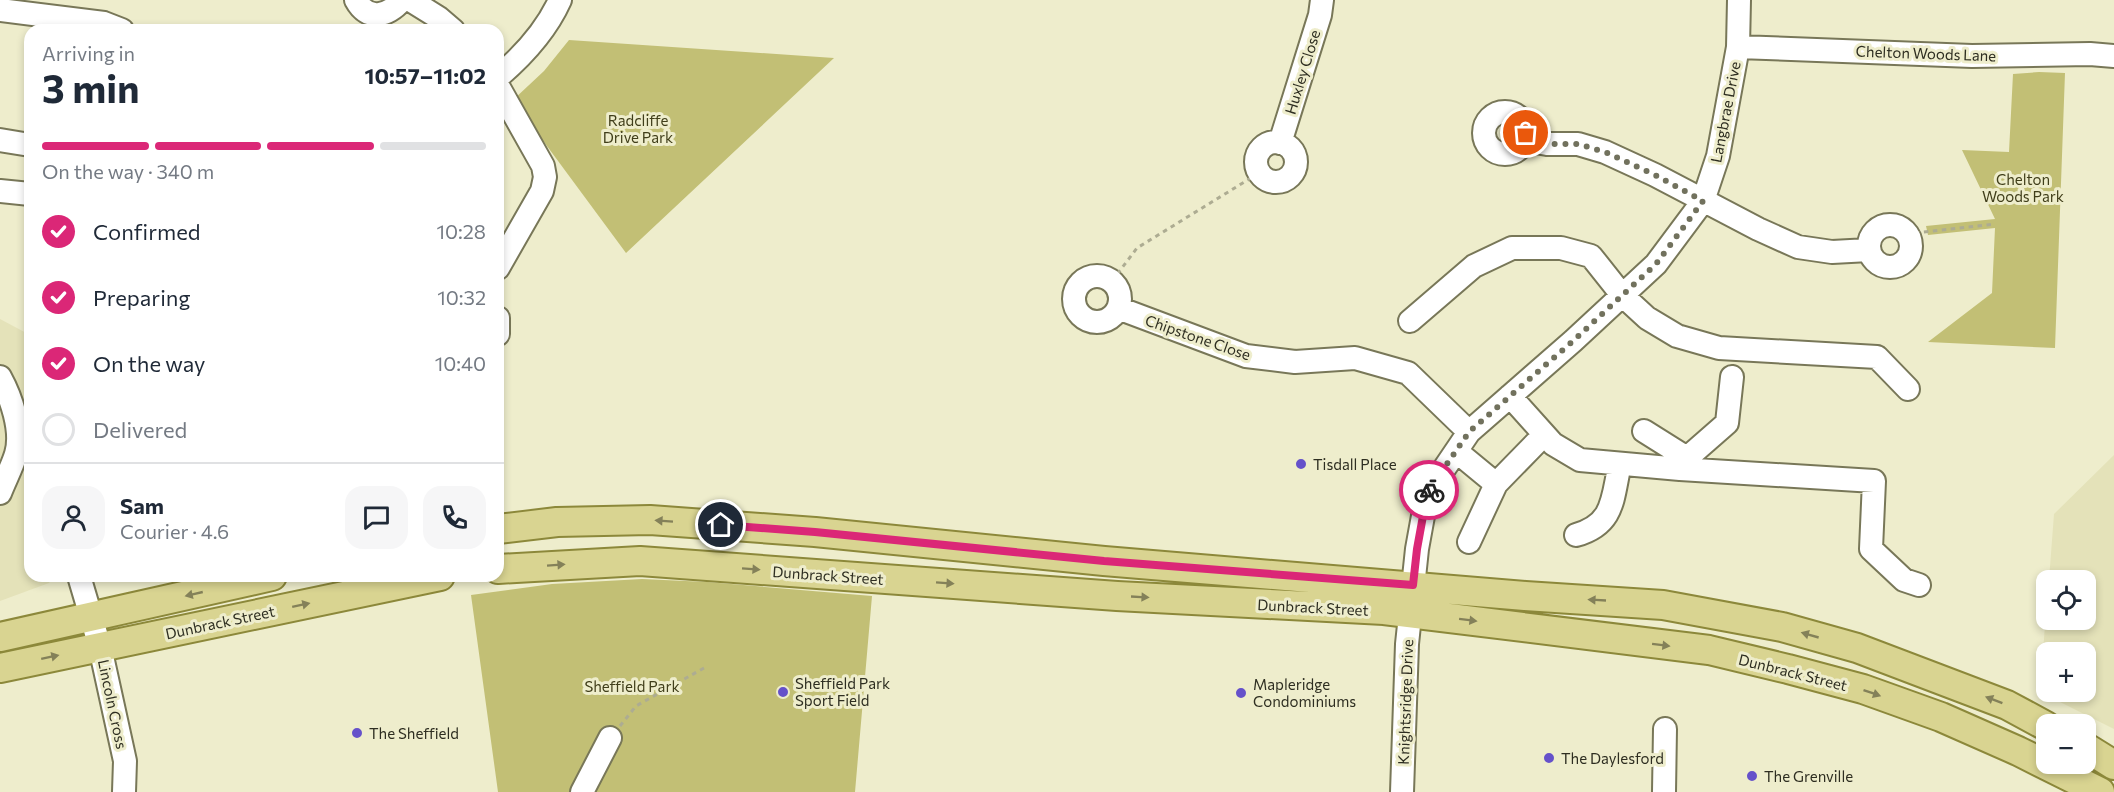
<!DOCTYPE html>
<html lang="en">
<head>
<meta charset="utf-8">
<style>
	body { margin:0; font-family:Commissioner,sans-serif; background:#f6f6f7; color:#1f2937; height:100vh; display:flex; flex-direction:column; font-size:22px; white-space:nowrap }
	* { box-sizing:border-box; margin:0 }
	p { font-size:20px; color:#747a83 }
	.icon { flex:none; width:33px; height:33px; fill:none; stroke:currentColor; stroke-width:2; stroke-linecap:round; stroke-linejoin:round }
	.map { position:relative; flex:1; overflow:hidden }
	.side { position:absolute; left:24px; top:24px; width:480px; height:558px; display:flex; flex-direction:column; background:#fff; border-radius:18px; box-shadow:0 3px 9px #0003 }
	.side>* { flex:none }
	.controls { position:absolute; left:2036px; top:570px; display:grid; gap:12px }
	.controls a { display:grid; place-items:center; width:60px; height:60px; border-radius:12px; background:#fff; box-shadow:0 3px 9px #0003; font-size:30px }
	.pin { position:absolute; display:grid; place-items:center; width:51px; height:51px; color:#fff; margin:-26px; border:3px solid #fff; border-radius:50%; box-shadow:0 2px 6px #0007 }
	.courier { position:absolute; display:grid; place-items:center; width:60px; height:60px; margin:-30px; border:4px solid #db2777; border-radius:50%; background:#fff; color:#222; box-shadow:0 2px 8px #0007 }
	.head em { font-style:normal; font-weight:700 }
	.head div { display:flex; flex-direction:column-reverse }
	.head { display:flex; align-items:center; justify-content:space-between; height:102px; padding:0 18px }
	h1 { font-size:39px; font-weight:700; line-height:45px }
	.bar { display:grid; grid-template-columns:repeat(4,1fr); gap:9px 6px; align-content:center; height:72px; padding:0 18px }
	.bar i { height:8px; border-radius:4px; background:#e0e1e3 }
	.bar .active { background:#db2777 }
	.bar p { grid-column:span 4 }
	.line { display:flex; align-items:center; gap:15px; padding:0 18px; border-top:2px solid #e0e1e3 }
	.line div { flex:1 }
	.round { display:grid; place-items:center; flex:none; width:63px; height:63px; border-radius:18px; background:#f6f6f7 }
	ol { padding:0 18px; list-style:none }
	li { display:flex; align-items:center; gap:18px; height:66px }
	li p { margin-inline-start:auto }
	li .icon { padding:6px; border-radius:50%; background:#db2777; color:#fff; stroke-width:4 }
	li:last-child { color:#747a83 }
	li i { width:33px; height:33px; border:3px solid #e0e1e3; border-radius:50% }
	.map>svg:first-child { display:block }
	.built { fill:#e4e2b9; fill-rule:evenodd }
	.park { fill:#c2bf75 }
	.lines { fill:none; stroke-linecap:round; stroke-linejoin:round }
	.minor-casing { stroke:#787758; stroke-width:26 }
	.major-casing { stroke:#8c883a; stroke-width:32 }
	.path { stroke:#adac92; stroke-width:3; stroke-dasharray:4.5 4.5; stroke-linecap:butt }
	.minor { stroke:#fff; stroke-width:22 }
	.major { stroke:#d9d491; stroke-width:28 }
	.oneway { fill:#848159 }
	.done { stroke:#71715d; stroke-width:6; stroke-dasharray:0 10.8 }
	.route { stroke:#db2777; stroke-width:8 }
	.poi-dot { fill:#6551ca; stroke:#eeedcc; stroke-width:2 }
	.labels { text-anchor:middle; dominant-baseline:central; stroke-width:6; stroke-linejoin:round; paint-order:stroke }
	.street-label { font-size:15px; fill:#2e2e21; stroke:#eeedcc }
	.park-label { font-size:15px; fill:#403e1a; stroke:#eeedcc }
	.poi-label { font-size:15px; fill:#2e2e21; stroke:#eeedcc; text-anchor:start }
</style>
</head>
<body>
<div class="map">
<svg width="2114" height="792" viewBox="0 0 2114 792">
	<rect width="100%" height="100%" fill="#eeedcc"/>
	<!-- built -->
	<path class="built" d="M0,319L30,335V576H54L49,583L0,601Z
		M2114,455V729L2040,692L2046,612V620H2085V580H2049L2054,514ZM2046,652H2085V692H2046Z"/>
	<!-- park -->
	<path class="park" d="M569,40L834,58L626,253L513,100L544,71Z
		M2039,72L2065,73L2055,348L1928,342L1992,293L1995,228L1928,235L1926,226L1995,219L1962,150L2009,152L2013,74Z
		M642,579L707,582L872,596L855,792H498L471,595L552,584Z"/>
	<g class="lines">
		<!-- minor casing -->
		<g class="minor-casing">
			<path id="minor" d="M356,0C368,22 388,16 402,0
				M410,0L439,18L453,30
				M0,10L104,23L122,30
				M1738,47L1972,56L2090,54L2114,56
				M498,77C524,55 546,31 560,0
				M498,86L543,166L545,177L542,191L498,268
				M1484 133a21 21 0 1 1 42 0a21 21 0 1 1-42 0Z
				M0,140L30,145
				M1525,140L1547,144H1578L1605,152L1655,175L1758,229L1798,247L1832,252L1869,250
				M1256 162a20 20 0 1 1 40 0a20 20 0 1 1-40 0Z
				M1280,143L1320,15L1322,0
				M0,191L30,194
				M1869 246a21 21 0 1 1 42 0a21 21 0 1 1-42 0Z
				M1074 299a23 23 0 1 1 46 0a23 23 0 1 1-46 0Z
				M1118,308L1246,356L1295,362L1355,358L1408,373L1469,432
				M498,318V334
				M1410,321L1474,266L1512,248H1561L1591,256L1622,295L1647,318L1677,336L1719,348L1877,357L1908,389
				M0,377C11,397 23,431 16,454C12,467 5,480 0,493
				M1510,396L1553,444L1580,460L1680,469L1874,481L1871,549L1904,580L1919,585
				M1644,431L1687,458
				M1456,451L1496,484L1469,542
				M1680,469L1687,458L1727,423L1732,377
				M1496,484L1536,443
				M1576,535C1615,524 1612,498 1620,464
				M79,576L100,647L125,761L124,792
				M582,792L610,738
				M1402,792L1407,644L1417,549L1427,494L1469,432L1573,341L1656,264L1703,201L1718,156L1738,47L1739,0
				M1664,792L1665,729"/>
		</g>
		<!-- major casing -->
		<g class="major-casing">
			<path id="major" d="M498,529L557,522L650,520L815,532L1104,561L1525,596L1663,605L1782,627L1857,648L2007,705L2046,726
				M498,569L640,561L1117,596L1384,610L1709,650L1788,669L1863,689L1941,717L2018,751L2100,792
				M0,637L272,576
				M0,668L440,576
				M2085,747L2114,765"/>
		</g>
		<!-- path -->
		<path class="path" d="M1906,234L1995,224
			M1112,281L1137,248L1259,173
			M620,726L636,706L704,668"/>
		<!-- minor -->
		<use href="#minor" class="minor"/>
		<!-- major -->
		<use href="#major" class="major"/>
	</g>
	<!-- one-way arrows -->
	<defs><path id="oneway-solid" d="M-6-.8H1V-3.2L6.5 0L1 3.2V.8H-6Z" transform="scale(1.5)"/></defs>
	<g class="oneway">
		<use href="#oneway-solid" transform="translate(664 521) rotate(-176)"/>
		<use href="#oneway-solid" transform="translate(556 565) rotate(-4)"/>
		<use href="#oneway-solid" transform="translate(751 569) rotate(4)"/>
		<use href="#oneway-solid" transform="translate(945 583) rotate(4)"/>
		<use href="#oneway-solid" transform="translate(194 594) rotate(167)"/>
		<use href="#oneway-solid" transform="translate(1140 597) rotate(3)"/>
		<use href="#oneway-solid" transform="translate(1597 600) rotate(-177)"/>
		<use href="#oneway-solid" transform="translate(301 605) rotate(-12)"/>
		<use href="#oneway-solid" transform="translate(1468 620) rotate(7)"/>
		<use href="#oneway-solid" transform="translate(1810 635) rotate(-164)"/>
		<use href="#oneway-solid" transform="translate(1661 645) rotate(7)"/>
		<use href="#oneway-solid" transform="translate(50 657) rotate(-12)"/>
		<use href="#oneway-solid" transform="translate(1872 693) rotate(19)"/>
		<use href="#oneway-solid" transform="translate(1994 700) rotate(-159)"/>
	</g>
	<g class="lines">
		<!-- done -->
		<path class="done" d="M1429,490L1469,432L1573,341L1656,264L1703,201L1655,175L1605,152L1578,144H1547L1525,140L1526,133"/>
		<!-- route -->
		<path class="route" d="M721,525L815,532L1104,561L1413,585L1417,549L1427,494L1429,490"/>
	</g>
	<!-- markers -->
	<g class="poi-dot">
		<circle cx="1301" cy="464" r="6"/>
		<circle cx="783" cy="692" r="6"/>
		<circle cx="1241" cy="693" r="6"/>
		<circle cx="357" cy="733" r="6"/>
		<circle cx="1549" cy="758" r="6"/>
		<circle cx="1752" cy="776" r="6"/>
	</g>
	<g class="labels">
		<!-- street labels -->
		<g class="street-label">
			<text transform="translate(1926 53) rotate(2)">Chelton Woods Lane</text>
			<text transform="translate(1302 72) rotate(-73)">Huxley Close</text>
			<text transform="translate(1725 112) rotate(-79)">Langbrae Drive</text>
			<text transform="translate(1198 337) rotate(19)">Chipstone Close</text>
			<text transform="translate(828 575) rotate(4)">Dunbrack Street</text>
			<text transform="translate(1313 607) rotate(3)">Dunbrack Street</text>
			<text transform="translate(220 622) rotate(-12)">Dunbrack Street</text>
			<text transform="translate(1793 672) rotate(14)">Dunbrack Street</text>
			<text transform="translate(1405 702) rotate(-88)">Knightsridge Drive</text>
			<text transform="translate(113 704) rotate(78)">Lincoln Cross</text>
		</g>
		<!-- park labels -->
		<g class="park-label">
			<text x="638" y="120">Radcliffe<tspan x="638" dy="17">Drive Park</tspan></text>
			<text x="2023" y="179">Chelton<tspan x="2023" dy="17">Woods Park</tspan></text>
			<text x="632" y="686">Sheffield Park</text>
		</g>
		<!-- poi labels -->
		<g class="poi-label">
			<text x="1313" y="464">Tisdall Place</text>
			<text x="795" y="683">Sheffield Park<tspan x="795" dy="17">Sport Field</tspan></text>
			<text x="1253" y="684">Mapleridge<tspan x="1253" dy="17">Condominiums</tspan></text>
			<text x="369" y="733">The Sheffield</text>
			<text x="1561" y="758">The Daylesford</text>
			<text x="1764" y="776">The Grenville</text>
		</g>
	</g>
</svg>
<div class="controls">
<a><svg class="icon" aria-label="locate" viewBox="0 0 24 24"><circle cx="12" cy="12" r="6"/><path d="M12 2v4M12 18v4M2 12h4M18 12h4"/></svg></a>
<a>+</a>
<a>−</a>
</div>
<div class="pin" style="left:1526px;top:133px;background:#ea580c"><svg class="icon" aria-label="bag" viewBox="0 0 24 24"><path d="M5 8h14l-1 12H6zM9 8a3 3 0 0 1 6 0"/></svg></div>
<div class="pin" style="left:721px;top:525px;background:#1f2937"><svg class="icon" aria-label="home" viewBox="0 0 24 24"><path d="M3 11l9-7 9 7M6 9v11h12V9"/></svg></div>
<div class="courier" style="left:1429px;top:490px"><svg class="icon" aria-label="bike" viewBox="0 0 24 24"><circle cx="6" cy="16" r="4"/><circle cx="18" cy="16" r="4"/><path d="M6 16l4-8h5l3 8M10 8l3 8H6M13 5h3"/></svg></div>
<section class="side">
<div class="head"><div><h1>3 min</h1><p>Arriving in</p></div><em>10:57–11:02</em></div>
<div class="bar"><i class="active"></i><i class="active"></i><i class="active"></i><i></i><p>On the way · 340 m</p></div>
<ol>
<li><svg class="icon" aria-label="check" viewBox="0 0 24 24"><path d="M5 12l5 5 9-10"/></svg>Confirmed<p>10:28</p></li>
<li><svg class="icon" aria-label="check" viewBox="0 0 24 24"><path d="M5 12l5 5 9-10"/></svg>Preparing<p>10:32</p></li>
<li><svg class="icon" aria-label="check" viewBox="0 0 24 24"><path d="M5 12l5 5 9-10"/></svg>On the way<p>10:40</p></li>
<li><i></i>Delivered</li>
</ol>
<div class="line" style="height:108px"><a class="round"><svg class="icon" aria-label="person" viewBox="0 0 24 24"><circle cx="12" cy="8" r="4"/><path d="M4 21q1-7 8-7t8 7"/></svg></a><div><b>Sam</b><p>Courier · 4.6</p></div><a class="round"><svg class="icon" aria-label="chat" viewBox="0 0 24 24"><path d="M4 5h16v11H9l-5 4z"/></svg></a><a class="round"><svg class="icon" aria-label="phone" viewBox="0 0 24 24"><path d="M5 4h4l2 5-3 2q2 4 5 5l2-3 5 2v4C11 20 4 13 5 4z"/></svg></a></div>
</section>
</div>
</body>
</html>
